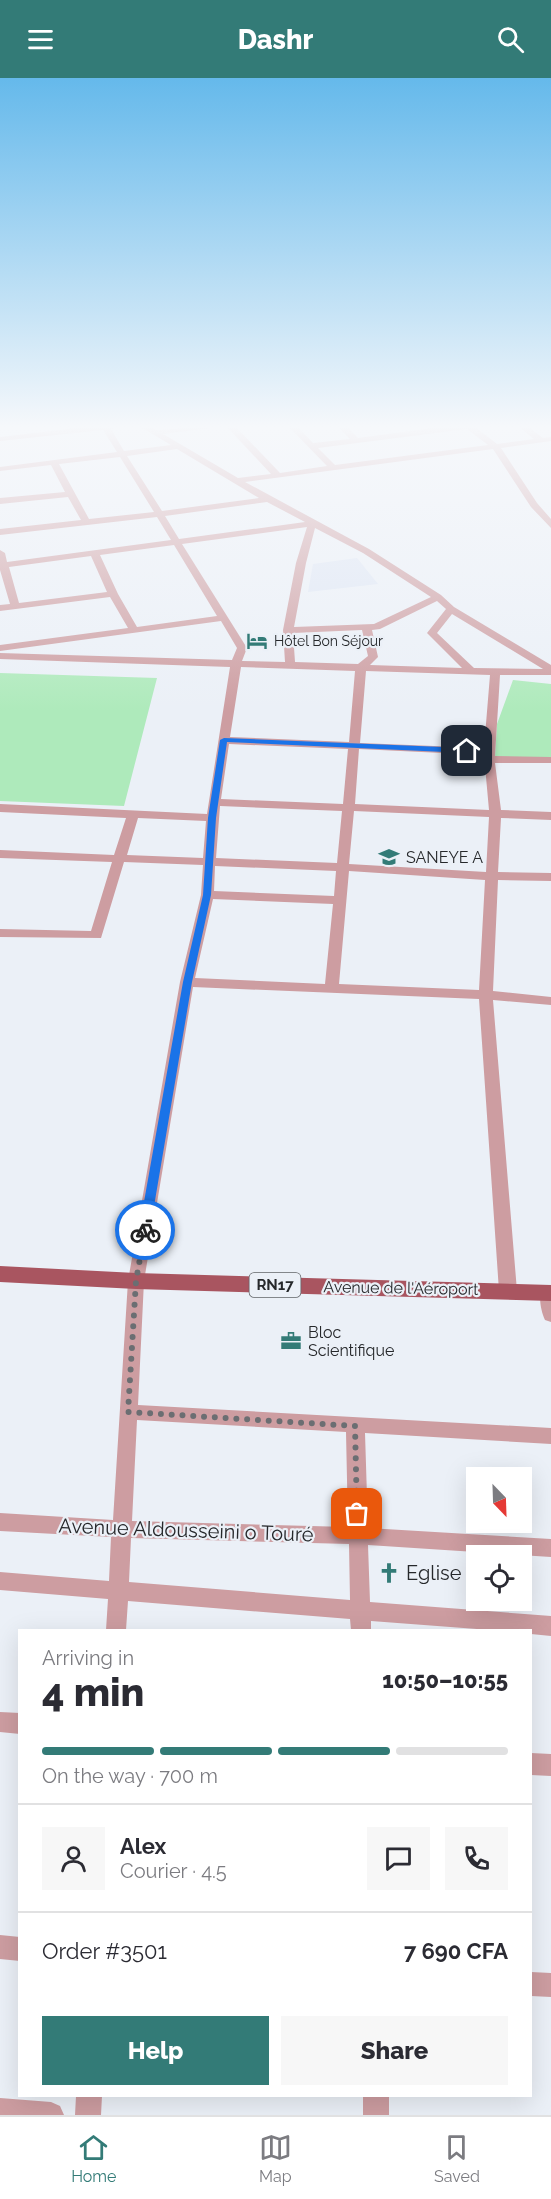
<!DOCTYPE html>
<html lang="en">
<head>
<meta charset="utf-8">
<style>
	body { margin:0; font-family:Raleway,sans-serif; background:#f7f7f7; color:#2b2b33; height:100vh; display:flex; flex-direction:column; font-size:22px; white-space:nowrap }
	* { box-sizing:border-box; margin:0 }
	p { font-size:20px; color:#7c7c81 }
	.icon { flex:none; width:33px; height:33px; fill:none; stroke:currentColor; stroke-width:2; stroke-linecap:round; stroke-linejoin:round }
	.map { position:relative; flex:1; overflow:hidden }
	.side { position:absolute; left:18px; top:1551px; width:514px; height:468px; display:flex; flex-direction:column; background:#fff; border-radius:0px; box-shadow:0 6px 24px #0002 }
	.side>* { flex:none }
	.needle { width:39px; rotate:157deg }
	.buttons { position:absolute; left:466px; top:1389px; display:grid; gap:12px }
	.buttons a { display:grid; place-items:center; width:66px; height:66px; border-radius:0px; background:#fff; box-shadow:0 6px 24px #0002; font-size:30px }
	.pin { position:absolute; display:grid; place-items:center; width:51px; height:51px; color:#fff; margin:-26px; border-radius:12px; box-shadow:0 3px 9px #0006 }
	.courier { position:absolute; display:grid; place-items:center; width:60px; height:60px; margin:-30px; border:4px solid #1a73e8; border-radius:50%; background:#fff; color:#222; box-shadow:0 2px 8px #0007 }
	.overview em { font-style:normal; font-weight:800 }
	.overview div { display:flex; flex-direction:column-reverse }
	.overview { display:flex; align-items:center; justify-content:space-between; height:102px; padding:0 24px }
	h1 { font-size:39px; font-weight:800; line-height:45px }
	.bar { display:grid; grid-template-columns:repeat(4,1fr); gap:9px 6px; align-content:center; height:72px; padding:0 24px }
	.bar i { height:8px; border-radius:4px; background:#e1e1e2 }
	.bar .on { background:#337b77 }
	.bar p { grid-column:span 4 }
	.line { display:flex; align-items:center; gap:15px; padding:0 24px; border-top:2px solid #e1e1e2 }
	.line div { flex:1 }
	.round { display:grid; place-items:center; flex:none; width:63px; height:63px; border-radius:0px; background:#f7f7f7 }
	.primary-button { display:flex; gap:12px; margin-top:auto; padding:12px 24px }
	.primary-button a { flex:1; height:69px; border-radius:0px; background:#337b77; color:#fff; font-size:24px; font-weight:800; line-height:69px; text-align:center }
	.primary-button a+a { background:#f7f7f7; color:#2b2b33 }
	header { display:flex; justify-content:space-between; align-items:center; height:78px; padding:0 24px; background:#337b77; color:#fff; font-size:27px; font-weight:800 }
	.menu { display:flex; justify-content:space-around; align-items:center; height:84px; border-top:2px solid #e1e1e2; background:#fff; font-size:16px; color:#7c7c81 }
	.menu a { display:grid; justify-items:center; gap:3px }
	.menu .on { color:#337b77 }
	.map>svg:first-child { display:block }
	.built { fill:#dee6f4 }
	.green { fill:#aeeabb }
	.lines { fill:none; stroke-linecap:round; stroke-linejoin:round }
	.minor { fill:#cd9da1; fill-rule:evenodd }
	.major { fill:#a95560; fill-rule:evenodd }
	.route { fill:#1a73e8 }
	.done { stroke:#6b6e72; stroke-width:6; stroke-dasharray:0 10.8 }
	.labels { text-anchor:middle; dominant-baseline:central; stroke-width:4.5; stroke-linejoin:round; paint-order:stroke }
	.far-poi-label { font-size:14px; fill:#26282b; stroke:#ebf0f7; text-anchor:start }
	.shield { fill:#ebf0f7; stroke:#616468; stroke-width:1.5 }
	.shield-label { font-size:15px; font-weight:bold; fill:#26282b }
	.poi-label { font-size:16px; fill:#26282b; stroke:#ebf0f7; text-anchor:start }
	.street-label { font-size:16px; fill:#26282b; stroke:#ebf0f7 }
	.near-street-label { font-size:20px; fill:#26282b; stroke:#ebf0f7 }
	.near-poi-label { font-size:20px; fill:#26282b; stroke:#ebf0f7; text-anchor:start }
</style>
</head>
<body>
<header><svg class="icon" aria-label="menu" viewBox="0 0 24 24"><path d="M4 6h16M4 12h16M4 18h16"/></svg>Dashr<svg class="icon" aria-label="search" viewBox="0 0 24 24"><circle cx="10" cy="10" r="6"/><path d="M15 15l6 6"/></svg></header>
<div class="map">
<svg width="551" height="2037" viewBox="0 0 551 2037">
	<rect width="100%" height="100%" fill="#ebf0f7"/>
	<!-- built -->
	<path class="built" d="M357,480L378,506L308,514L313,486Z"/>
	<!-- green -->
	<path class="green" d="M0,595L157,600L124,728L0,723Z
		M513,602L551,606V679H495L497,646Z"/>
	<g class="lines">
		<!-- minor -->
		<path class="minor" d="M94,348H122L111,351L124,373L171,367L139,348H149L156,352L226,348L163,356L238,400L271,396L226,348H235L280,395L327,388L288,348H297L313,365L350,361L337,348H346L358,360L448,348H474L497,366L534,361L518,348H527L543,360L551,359V363L501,370L537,425L551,441V450L531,429L493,371L245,404L369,471L441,517L454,529L551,587V597H500L495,678L551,679V685H495L501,732L551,734V742L501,740L498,794L551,795V803L498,802L493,913L551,919V927L493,922L517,1213L514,1218L508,1220L502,1218L499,1213L479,921L193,909L144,1203L138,1327L551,1350V1366L365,1355L368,1450L551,1461V1479L368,1467L370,1524L551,1538V1558L531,1556V1552H490L371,1543V1552H351L350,1541L128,1523L126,1552H106L108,1521L0,1512V1494L109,1503L111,1459L0,1453V1435L113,1442L128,1203L180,904L201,817L203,787L124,784L101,860L0,859V851L91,853L112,784L0,780V772L114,777L126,740L0,734V726L207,736L230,589L0,581V575L232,582L237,570L221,543L0,573V567L128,550L110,519L0,533V527L10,526L0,492V472L5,475L7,484L171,462L157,439L0,457V451L81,442L68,419L0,426V420L65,414L51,387L0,393V389L117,374L103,352L0,363V359ZM467,351L488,367L335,387L318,370ZM177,371L259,420L162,433L127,378ZM120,379L154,434L89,441L59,386ZM267,424L305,444L179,461L165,438ZM307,449L296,485L283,552L285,584L242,583L247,570L182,466ZM315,450L363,475L431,519L374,546L294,549L306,485ZM174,467L217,538L137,549L118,516L100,477ZM91,478L107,514L19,525L9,489ZM437,523L446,531L427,555L462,590L370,587L378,579L372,552L380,551ZM452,536L543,591L474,590L437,555ZM362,552L368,578L358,586L295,584L293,555ZM241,589L355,593L349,664L230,659ZM366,593L490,597L484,670L360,665ZM229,666L348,671L343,726L221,721ZM359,671L484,677L489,732L355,726ZM220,728L342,733L337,785L216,780ZM354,733L489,739L486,794L349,786ZM138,740L206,743L203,780L127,777ZM215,788L336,793L334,818L214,813ZM349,793L485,802L479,912L339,906ZM213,821L333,826L325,906L195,900ZM137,1342L346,1354L348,1449L132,1443ZM131,1460L349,1466L350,1522L129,1504Z
			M548,1208L551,1209V1244L545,1242C541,1234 538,1218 542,1210Z
			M0,1634L20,1635V1656L0,1654Z
			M531,1675L551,1676V1698L531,1697Z
			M0,1857L20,1859V1883L0,1881Z
			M531,1894L551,1895V1919L531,1918Z
			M76,2018H102L101,2037H75Z
			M363,2018H389V2037H363Z
			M0,2020L51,2024L60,2028L64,2037H0Z"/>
		<!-- major -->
		<path class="major" d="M0,1188L136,1195L551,1207V1223L136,1211L0,1204Z"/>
	</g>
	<!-- sky -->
	<linearGradient id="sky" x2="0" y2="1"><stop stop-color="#65b9eb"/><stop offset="0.55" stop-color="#f6f8fb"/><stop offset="1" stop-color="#f6f8fb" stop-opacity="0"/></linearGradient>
	<rect width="551" height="634" fill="url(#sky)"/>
	<!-- route -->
	<path class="route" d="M224,660L467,670L471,673L467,675L227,664L216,740L211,817L192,904L150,1152L145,1155L139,1152L183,904L203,817L208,740L220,662Z"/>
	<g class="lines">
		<!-- done -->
		<path class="done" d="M145,1152L136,1203L128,1334L355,1348L357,1436"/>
	</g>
	<!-- icons -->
	<defs>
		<g id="hotel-bare" transform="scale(1.62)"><path d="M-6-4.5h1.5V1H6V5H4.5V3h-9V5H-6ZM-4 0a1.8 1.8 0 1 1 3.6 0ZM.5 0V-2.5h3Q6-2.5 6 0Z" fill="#337b77" stroke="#ebf0f7" stroke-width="2.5" paint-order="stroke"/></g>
		<g id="school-bare" transform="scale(1.62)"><path d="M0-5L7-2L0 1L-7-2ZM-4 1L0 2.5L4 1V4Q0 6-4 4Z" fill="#337b77" stroke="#ebf0f7" stroke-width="2.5" paint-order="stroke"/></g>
		<g id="office-bare" transform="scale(1.62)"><path d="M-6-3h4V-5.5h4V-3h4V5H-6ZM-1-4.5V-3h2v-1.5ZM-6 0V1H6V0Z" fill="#337b77" stroke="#ebf0f7" stroke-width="2.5" paint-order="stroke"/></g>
		<g id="church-bare" transform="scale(1.62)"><path d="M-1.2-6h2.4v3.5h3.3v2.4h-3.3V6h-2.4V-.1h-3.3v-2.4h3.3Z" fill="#337b77" stroke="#ebf0f7" stroke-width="2.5" paint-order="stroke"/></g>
	</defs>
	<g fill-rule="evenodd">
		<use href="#hotel-bare" x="257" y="563"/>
		<use href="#school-bare" x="389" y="779"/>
		<use href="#office-bare" x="291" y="1263"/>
		<use href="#church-bare" x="389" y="1495"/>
	</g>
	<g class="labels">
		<!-- far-poi labels -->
		<g class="far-poi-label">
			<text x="274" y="563">Hôtel Bon Séjour</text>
		</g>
		<!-- shield labels -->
		<rect class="shield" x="249.5" y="1195" width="51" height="24" rx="4.5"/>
		<g class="shield-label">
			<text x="275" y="1207">RN17</text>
		</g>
		<!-- poi labels -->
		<g class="poi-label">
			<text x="406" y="779">SANEYE A</text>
			<text x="308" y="1254">Bloc<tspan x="308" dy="18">Scientifique</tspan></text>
		</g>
		<!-- street labels -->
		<g class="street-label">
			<text transform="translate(401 1210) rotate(1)">Avenue de l'Aéroport</text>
		</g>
		<!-- near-street labels -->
		<g class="near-street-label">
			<text transform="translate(186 1452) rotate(2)">Avenue Aldousseini o Touré</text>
		</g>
		<!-- near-poi labels -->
		<g class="near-poi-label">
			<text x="406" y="1495">Eglise</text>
		</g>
	</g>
</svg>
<div class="buttons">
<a><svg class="needle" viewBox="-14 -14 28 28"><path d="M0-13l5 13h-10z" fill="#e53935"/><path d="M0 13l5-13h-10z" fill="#7c7c81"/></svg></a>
<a><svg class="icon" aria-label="locate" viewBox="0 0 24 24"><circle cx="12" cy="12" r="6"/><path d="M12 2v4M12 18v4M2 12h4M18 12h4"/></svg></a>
</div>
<div class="pin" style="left:357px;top:1436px;background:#ea580c"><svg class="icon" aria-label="bag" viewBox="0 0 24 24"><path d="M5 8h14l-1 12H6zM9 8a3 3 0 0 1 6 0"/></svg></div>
<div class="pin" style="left:467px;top:673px;background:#1f2937"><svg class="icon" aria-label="home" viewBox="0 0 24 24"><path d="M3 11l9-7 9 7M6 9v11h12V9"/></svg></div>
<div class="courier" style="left:145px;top:1152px"><svg class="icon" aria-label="bike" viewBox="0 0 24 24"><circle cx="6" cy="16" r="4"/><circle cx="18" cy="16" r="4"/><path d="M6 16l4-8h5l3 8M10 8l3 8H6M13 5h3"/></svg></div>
<section class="side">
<div class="overview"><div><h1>4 min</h1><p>Arriving in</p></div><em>10:50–10:55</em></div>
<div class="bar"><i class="on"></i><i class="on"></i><i class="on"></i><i></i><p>On the way · 700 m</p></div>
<div class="line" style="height:108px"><a class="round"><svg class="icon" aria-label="person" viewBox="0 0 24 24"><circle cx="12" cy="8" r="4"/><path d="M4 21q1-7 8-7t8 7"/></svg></a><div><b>Alex</b><p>Courier · 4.5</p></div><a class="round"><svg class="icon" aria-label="chat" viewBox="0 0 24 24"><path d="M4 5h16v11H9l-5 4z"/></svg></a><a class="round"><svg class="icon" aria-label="phone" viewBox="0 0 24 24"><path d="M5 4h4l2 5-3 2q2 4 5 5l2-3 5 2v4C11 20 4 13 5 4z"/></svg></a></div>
<div class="line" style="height:78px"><div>Order #3501</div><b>7 690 CFA</b></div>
<div class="primary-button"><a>Help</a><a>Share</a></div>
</section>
</div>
<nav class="menu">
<a class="on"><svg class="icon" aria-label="home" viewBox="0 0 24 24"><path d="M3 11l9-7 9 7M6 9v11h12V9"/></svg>Home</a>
<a><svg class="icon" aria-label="map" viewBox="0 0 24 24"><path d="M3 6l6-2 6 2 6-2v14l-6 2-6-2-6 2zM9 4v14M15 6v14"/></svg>Map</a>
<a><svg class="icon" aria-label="saved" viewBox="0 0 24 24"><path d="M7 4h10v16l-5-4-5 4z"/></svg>Saved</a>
</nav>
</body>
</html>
